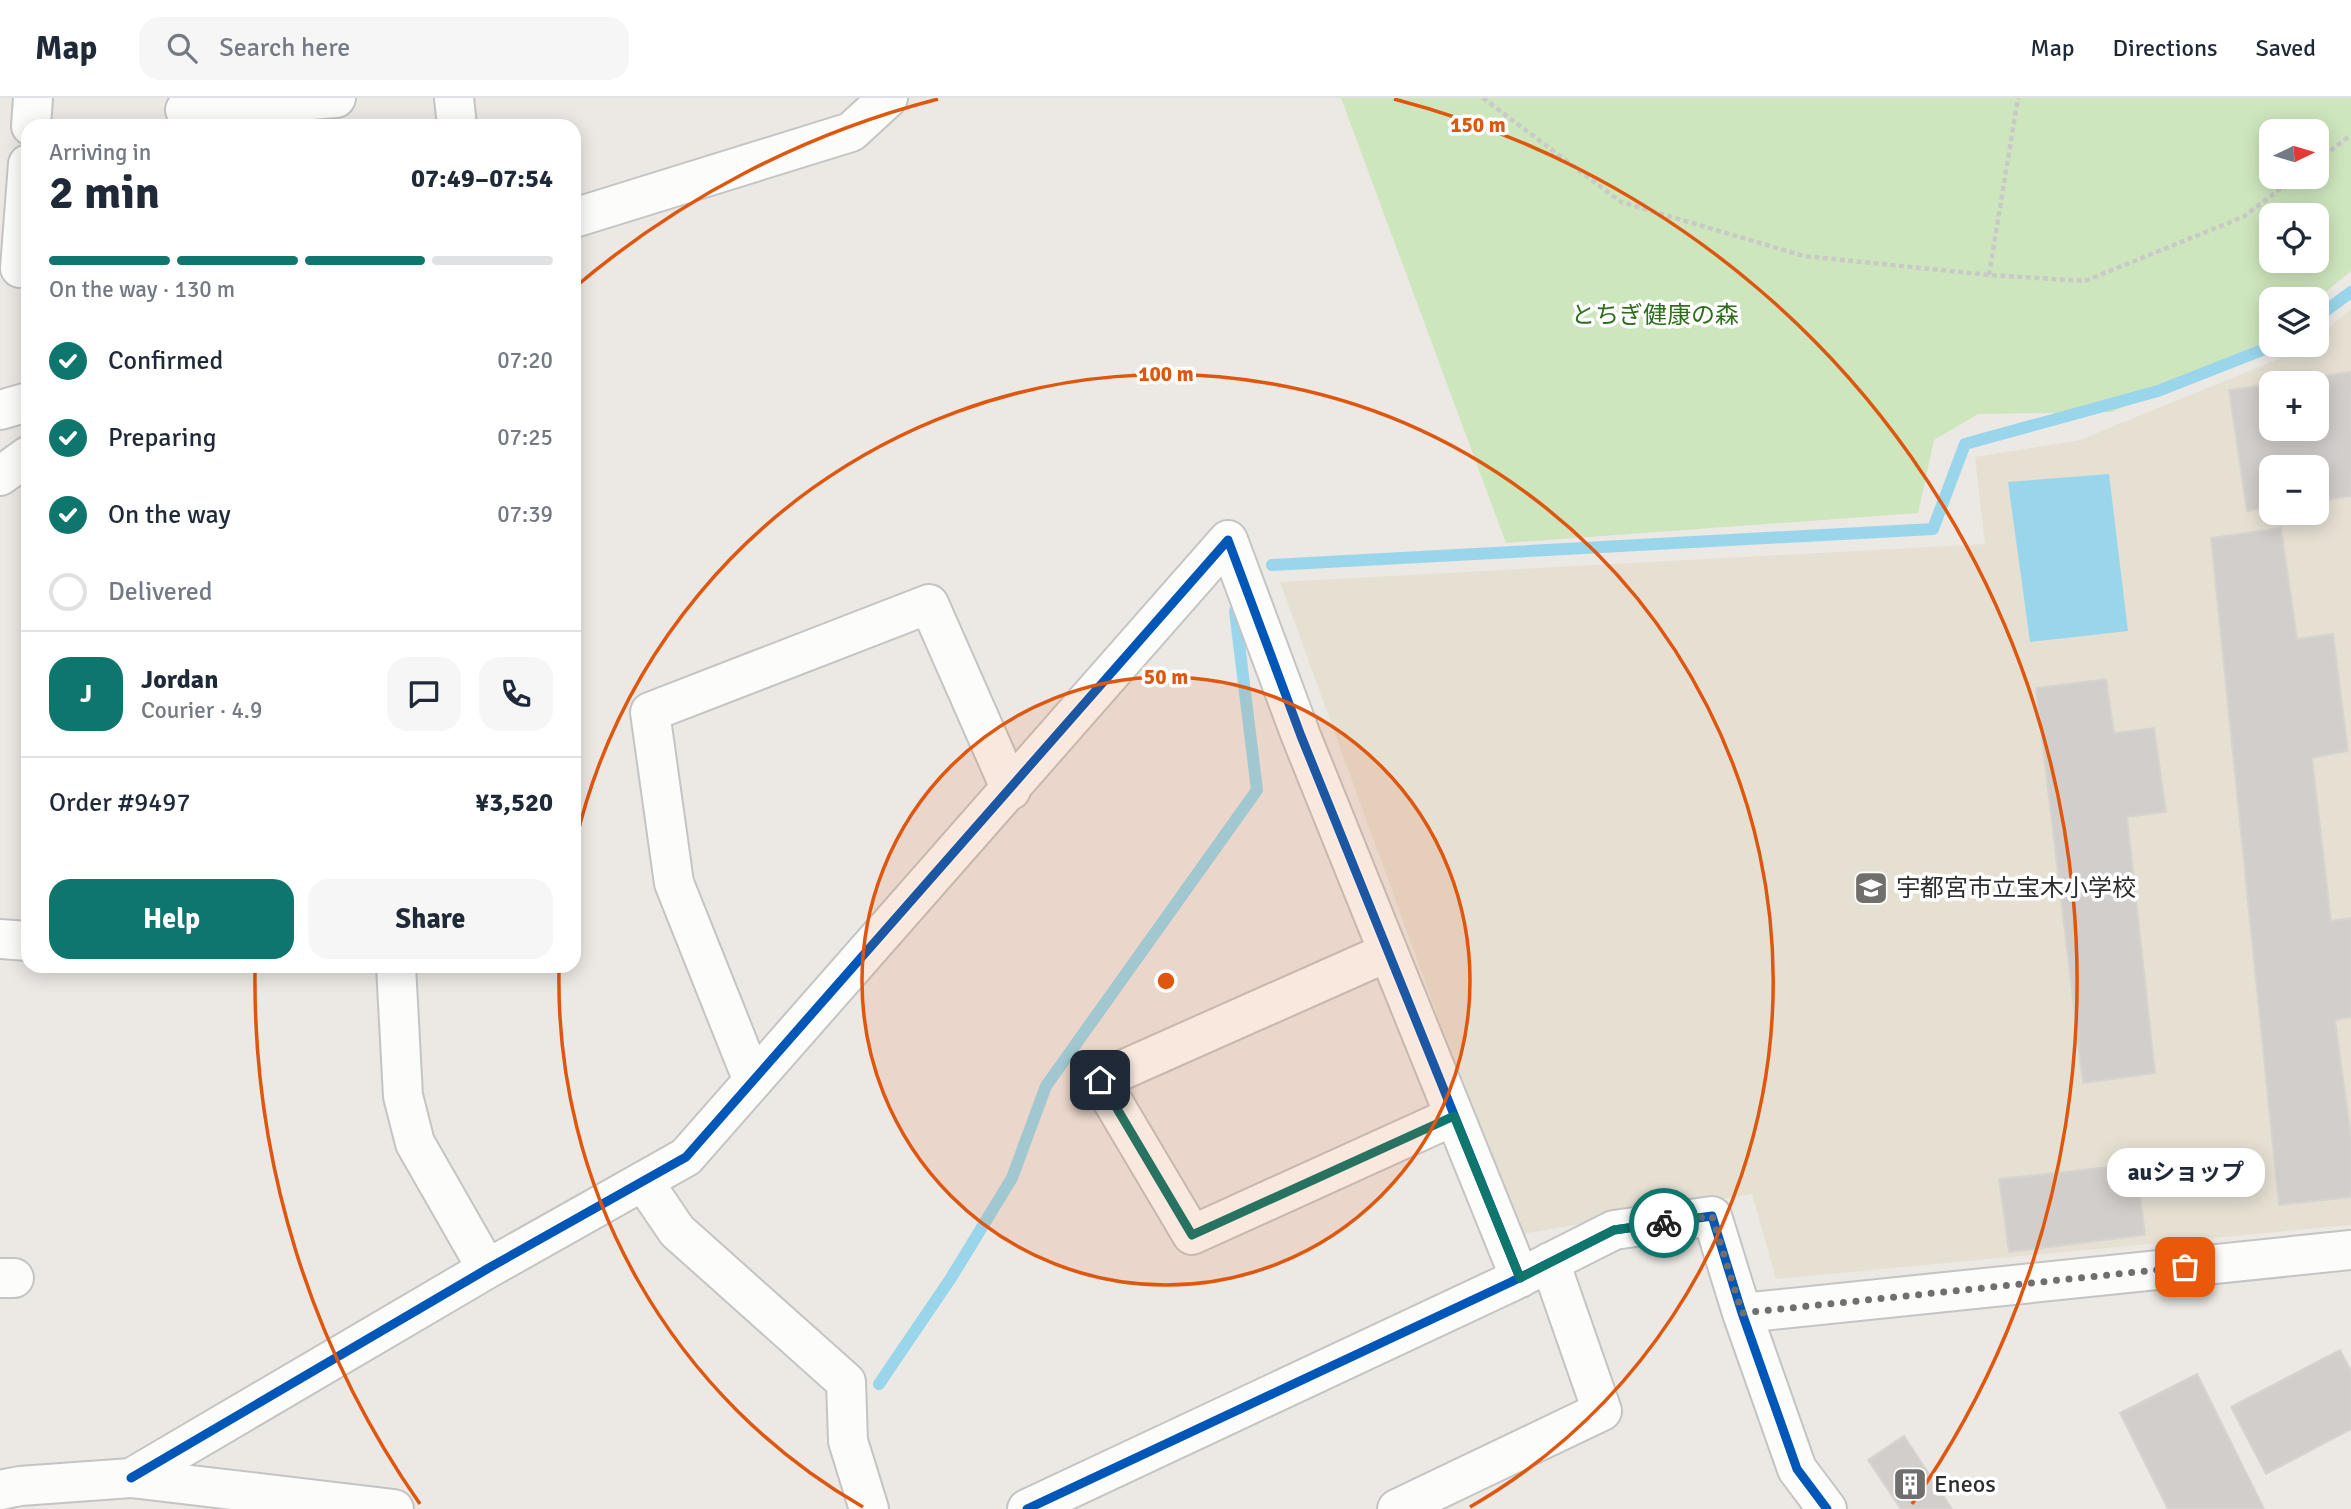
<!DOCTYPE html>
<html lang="en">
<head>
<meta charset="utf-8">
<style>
	body { margin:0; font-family:Signika,"Noto Sans JP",sans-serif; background:#f6f6f7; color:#1f2937; height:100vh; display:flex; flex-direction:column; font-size:26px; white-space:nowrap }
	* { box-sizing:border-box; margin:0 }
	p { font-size:23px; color:#747a83 }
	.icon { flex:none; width:38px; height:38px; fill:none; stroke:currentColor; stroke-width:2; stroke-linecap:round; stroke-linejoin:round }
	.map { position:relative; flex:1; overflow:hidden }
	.panel { position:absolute; left:21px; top:21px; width:560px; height:854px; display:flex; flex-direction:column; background:#fff; border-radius:21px; box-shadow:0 4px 18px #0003 }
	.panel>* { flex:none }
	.needle { width:46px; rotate:85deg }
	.tools { position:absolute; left:2259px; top:21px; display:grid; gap:14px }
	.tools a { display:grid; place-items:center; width:70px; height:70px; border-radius:14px; background:#fff; box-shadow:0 4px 18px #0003; font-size:35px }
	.pin { position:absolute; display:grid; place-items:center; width:60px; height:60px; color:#fff; margin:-30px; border-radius:14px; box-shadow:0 4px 10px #0006 }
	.courier { position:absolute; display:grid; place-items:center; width:70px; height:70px; margin:-35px; border:5px solid #0f766e; border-radius:50%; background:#fff; color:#222; box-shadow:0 2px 9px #0007 }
	.bubble { position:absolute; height:49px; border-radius:21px; background:#fff; box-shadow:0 4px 18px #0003; font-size:23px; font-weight:700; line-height:49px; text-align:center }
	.head em { font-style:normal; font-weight:700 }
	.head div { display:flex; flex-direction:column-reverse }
	.head { display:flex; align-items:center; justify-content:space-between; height:119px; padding:0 28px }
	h1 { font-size:46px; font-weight:700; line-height:52px }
	.bar { display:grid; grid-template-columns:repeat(4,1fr); gap:10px 7px; align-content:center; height:84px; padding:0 28px }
	.bar i { height:9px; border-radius:5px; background:#e0e1e3 }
	.bar .current { background:#0f766e }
	.bar p { grid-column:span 4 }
	.line { display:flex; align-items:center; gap:18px; padding:0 28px; border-top:2px solid #e0e1e3 }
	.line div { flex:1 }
	.round { display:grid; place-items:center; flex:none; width:74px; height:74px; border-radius:21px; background:#f6f6f7 }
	ol { padding:0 28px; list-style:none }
	li { display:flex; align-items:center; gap:21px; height:77px }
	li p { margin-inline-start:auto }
	li .icon { padding:7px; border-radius:50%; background:#0f766e; color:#fff; stroke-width:4 }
	li:last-child { color:#747a83 }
	li i { width:38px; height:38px; border:4px solid #e0e1e3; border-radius:50% }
	.cta { display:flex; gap:14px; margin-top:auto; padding:14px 28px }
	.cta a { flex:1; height:80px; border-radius:21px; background:#0f766e; color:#fff; font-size:28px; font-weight:700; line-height:80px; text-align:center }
	.cta a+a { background:#f6f6f7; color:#1f2937 }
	header { display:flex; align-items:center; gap:42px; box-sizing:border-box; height:98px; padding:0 35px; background:#fff; border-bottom:2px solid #e0e1e3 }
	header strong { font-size:33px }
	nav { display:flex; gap:38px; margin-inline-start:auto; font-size:24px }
	.search { width:490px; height:63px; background:#f6f6f7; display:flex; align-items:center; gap:18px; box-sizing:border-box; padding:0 24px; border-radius:21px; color:#747a83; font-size:26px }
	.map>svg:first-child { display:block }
	.education { fill:#e6e0d3; fill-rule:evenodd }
	.green { fill:#cee6be; fill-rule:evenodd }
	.water { fill:#99d6ec }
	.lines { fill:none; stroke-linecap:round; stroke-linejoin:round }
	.stream { stroke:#99d6ec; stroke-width:12 }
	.building { fill:#d1cecb; stroke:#d7d4d0; stroke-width:2 }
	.minor-casing { stroke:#c5c4c5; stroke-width:42 }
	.path { stroke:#c9c9c8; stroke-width:4.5; stroke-dasharray:5 3.5; stroke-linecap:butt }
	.minor { stroke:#fcfcfb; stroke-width:38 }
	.cycleway-casing { stroke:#fff; stroke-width:13 }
	.cycleway { stroke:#0057b8; stroke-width:9 }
	.done { stroke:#706f6e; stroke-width:7; stroke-dasharray:0 12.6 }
	.route { stroke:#0f766e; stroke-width:9 }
	.ring { fill:none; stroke:#df570e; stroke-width:3.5 }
	.labels { text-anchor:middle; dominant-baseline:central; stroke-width:7; stroke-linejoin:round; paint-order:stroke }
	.park-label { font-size:24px; fill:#2c6e1b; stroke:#fff }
	.poi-label { font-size:24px; fill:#2e2e2e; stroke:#fff; text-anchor:start }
	.centre { fill:#df570e; stroke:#fff; stroke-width:3.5 }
	.ring-label { font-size:21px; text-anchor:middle; font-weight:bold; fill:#df570e; stroke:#fff; stroke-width:7; stroke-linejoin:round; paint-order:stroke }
</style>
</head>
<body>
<header>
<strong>Map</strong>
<div class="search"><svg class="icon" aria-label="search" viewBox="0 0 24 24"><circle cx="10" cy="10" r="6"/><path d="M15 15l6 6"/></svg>Search here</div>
<nav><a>Map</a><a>Directions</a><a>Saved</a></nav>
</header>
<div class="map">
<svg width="2351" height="1411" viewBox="0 0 2351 1411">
	<rect width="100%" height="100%" fill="#ece8e4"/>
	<!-- education -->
	<path class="education" d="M2351,211V1127L1776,1181L1752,1096L1517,1137L1280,484L1985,446L1975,359L2080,342L2303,251L2308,247H2317V239ZM2272,285H2317V331H2272ZM2272,369H2317V415H2272Z"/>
	<!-- green -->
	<path class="green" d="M1341,0H2351V173L2317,201H2272L2271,239L2258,250L2112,314L1978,316L1934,342L1918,415L1506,445ZM2272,33H2317V79H2272ZM2272,117H2317V163H2272Z"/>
	<!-- water -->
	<path class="water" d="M2109,376L2128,533L2030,544L2008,384Z"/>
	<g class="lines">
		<!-- stream -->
		<path class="stream" d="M2317,219L2351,194
			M1272,467L1933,431L1965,346L2158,293L2275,247
			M879,1286L951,1180L1012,1080L1046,988L1257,692L1235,513"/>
	</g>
	<!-- building -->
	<path class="building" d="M2351,274V398L2317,403V369H2272V409L2247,413L2229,292L2272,286V331H2317V285H2274Z
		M2281,430L2297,541L2333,536L2348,653L2312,660L2331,823L2351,820V919L2335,922L2351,1038V1099L2279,1107L2211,440Z
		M2106,581L2114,635L2154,630L2166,714L2127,719L2155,975L2083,985L2036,590Z
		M2136,1066L2145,1137L2009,1154L1999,1081Z
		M2340,1252L2351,1273V1331L2266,1376L2231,1309Z
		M2197,1276L2264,1411H2168L2120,1315Z
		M1904,1338L1952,1411H1901L1868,1362Z"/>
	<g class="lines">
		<!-- minor casing -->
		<g class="minor-casing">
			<path id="minor" d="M454,0L457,28
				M185,12L336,0
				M31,28L33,0
				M574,120L851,34L888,0
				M20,170L28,66
				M0,312L28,304
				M0,378L28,358
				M0,841L28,843
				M1388,854L1100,982L1192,1137L1454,1018
				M396,868L403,998L415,1045L487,1171
				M753,983L674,785L650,614L929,506L1011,692
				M643,1083L677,1133L846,1284L848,1343L869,1411
				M0,1180H14
				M1742,1215L2351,1152
				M131,1380L487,1171L686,1059L1228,442L1301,638L1520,1180
				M0,1392L20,1388L131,1380L394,1411
				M1027,1411L1511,1184L1614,1132L1712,1118L1742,1215L1797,1371L1827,1411
				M1397,1411L1602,1313L1550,1164"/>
		</g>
		<!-- path -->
		<path class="path" d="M1483,0L1621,104L1804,158L1989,177L2085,183L2243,119L2296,79
			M2317,63L2351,37
			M1989,177L2018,0"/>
		<!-- minor -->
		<use href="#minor" class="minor"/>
		<!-- cycleway casing -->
		<g class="cycleway-casing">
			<path id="cycleway" d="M131,1380L487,1171L686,1059L1228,442L1301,638L1520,1180
				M1027,1411L1511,1184L1614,1132L1712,1118L1742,1215L1797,1371L1827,1411"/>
		</g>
		<!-- cycleway -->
		<use href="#cycleway" class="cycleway"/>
	</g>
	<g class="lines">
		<!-- done -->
		<path class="done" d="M1664,1125L1712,1118L1742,1215L2185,1169"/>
		<!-- route -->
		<path class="route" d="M1100,982L1192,1137L1454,1018L1520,1180L1614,1132L1664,1125"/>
	</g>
	<!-- distance rings -->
	<circle cx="1166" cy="883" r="304" fill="#df570e" fill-opacity=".12"/>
	<g class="ring">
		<circle cx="1166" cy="883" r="304"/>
		<path d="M863 1409A607 607 0 0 1 559 872M575 746A607 607 0 1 1 1470 1409"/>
		<path d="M420 1406A911 911 0 0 1 255 875M574 190A911 911 0 0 1 938 1M1394 1A911 911 0 0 1 1912 1406"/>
	</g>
	<!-- icons -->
	<defs>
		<g id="school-square" transform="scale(1.75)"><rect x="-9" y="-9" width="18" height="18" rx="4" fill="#706f6e" stroke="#fff"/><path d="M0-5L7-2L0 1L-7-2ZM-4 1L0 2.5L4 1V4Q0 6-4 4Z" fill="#fff"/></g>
		<g id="building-square" transform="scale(1.75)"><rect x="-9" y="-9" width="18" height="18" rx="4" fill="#706f6e" stroke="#fff"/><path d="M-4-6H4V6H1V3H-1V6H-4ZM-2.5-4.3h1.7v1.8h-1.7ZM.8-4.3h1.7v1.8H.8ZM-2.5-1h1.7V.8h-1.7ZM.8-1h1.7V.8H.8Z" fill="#fff"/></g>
	</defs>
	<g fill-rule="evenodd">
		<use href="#school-square" x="1871" y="790"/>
		<use href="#building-square" x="1910" y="1386"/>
	</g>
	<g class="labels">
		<!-- park labels -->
		<g class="park-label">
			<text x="1655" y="217">とちぎ健康の森</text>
		</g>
		<!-- poi labels -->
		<g class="poi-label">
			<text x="1896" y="790">宇都宮市立宝木小学校</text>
			<text x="1934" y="1386">Eneos</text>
		</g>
	</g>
	<circle cx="1166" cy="883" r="10" class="centre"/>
	<g class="ring-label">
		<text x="1478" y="34">150 m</text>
		<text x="1166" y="283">100 m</text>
		<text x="1166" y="586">50 m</text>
	</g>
</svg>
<div class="tools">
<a><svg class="needle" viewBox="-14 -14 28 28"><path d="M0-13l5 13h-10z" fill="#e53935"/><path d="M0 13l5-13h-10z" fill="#747a83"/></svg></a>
<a><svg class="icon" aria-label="locate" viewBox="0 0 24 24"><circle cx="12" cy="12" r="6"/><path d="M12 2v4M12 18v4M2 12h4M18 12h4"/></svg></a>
<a><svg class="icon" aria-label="layers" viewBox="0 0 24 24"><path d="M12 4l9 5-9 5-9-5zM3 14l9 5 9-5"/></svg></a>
<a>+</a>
<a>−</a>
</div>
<div class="pin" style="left:2185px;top:1169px;background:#ea580c"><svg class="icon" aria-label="bag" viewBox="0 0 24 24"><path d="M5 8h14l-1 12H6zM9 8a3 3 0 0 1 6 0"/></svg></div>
<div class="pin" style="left:1100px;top:982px;background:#1f2937"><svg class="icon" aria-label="home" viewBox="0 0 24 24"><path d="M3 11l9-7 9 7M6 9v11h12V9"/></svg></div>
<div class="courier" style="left:1664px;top:1125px"><svg class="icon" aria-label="bike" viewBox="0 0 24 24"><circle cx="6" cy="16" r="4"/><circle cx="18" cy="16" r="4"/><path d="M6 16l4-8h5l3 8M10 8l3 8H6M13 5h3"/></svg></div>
<div class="bubble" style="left:2107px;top:1050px;width:158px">auショップ</div>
<section class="panel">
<div class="head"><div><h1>2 min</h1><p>Arriving in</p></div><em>07:49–07:54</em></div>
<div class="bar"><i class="current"></i><i class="current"></i><i class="current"></i><i></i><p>On the way · 130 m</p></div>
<ol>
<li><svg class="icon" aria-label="check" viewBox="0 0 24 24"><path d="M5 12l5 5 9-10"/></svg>Confirmed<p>07:20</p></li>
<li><svg class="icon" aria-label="check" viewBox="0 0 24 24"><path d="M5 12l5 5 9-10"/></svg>Preparing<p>07:25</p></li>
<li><svg class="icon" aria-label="check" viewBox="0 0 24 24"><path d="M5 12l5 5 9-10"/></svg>On the way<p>07:39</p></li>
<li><i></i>Delivered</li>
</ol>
<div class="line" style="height:126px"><b class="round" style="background:#0f766e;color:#fff">J</b><div><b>Jordan</b><p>Courier · 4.9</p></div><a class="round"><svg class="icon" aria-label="chat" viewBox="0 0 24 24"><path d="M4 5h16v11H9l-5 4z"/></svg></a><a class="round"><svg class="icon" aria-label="phone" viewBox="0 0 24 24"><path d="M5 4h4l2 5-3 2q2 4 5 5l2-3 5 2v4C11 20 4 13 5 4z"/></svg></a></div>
<div class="line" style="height:91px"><div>Order #9497</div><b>¥3,520</b></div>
<div class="cta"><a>Help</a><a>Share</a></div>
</section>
</div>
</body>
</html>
